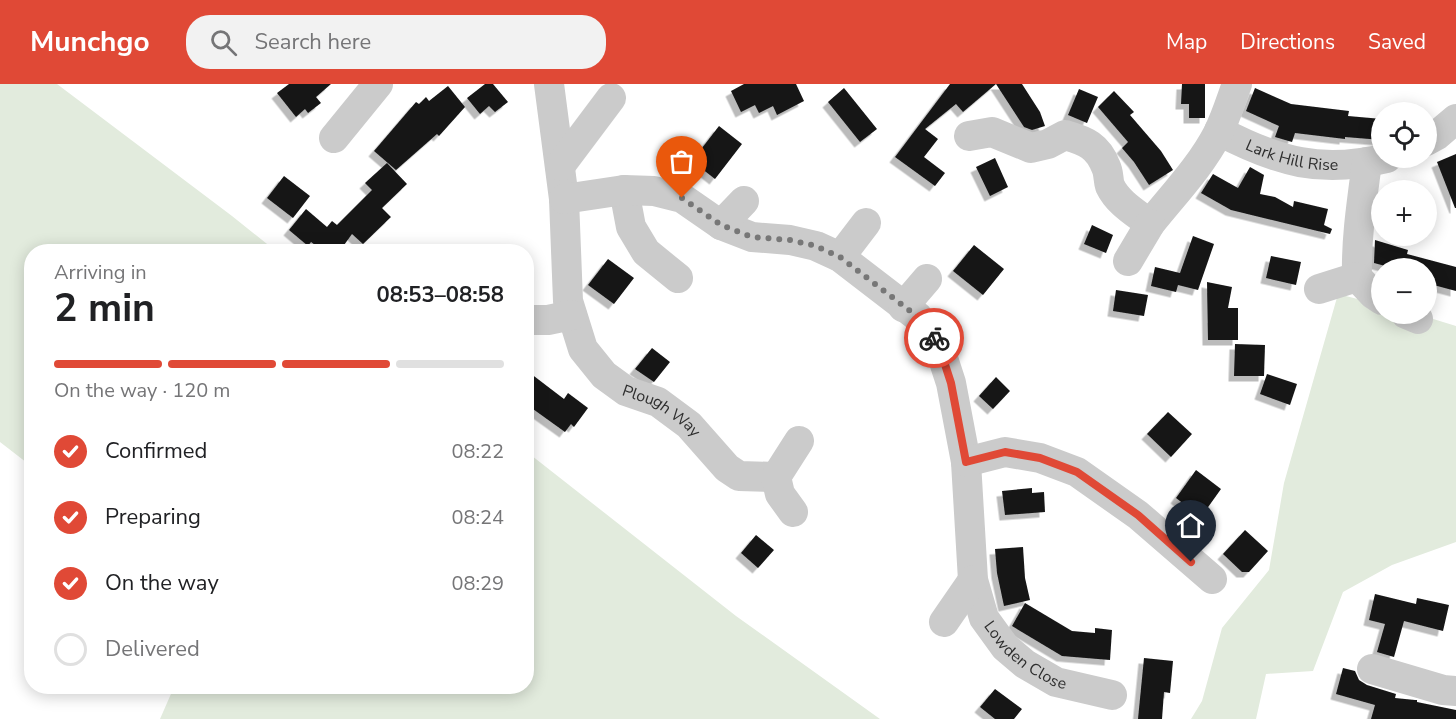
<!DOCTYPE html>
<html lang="en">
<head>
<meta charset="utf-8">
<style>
	body { margin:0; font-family:"Nunito Sans",sans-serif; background:#f2f2f2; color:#202124; height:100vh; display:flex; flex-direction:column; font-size:22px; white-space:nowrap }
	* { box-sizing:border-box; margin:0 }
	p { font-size:20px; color:#757577 }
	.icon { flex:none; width:33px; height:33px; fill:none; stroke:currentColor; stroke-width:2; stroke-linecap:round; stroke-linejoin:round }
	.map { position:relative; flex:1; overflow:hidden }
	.details { position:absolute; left:24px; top:160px; width:510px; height:450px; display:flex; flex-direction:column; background:#fff; border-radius:24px; box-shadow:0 3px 15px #0003 }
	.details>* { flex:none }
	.controls { position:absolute; left:1371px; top:18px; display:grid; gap:12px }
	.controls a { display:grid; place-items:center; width:66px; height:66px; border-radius:50%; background:#fff; box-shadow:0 3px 15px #0003; font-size:30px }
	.pin { position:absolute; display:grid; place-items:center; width:51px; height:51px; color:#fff; margin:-62px -26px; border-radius:50% 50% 50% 0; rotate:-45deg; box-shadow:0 0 6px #0007 }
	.pin .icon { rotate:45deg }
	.courier { position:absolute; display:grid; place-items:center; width:60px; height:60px; margin:-30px; border:4px solid #e04936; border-radius:50%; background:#fff; color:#222; box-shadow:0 2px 8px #0007 }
	.overview em { font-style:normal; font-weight:700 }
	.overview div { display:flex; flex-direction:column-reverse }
	.overview { display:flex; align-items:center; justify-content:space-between; height:102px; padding:0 30px }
	h1 { font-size:39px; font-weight:700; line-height:45px }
	.bar { display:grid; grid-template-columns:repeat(4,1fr); gap:9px 6px; align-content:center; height:72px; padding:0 30px }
	.bar i { height:8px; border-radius:4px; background:#e0e0e0 }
	.bar .active { background:#e04936 }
	.bar p { grid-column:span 4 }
	ol { padding:0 30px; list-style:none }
	li { display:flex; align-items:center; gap:18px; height:66px }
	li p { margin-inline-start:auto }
	li .icon { padding:6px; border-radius:50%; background:#e04936; color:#fff; stroke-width:4 }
	li:last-child { color:#757577 }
	li i { width:33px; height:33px; border:3px solid #e0e0e0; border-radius:50% }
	header { display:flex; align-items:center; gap:36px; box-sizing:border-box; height:84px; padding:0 30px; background:#e04936; color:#fff }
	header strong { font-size:28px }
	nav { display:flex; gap:33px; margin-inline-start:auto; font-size:21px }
	.search { width:420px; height:54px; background:#f2f2f2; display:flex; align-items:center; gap:15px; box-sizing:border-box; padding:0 21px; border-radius:24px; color:#757577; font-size:22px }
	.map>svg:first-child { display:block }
	.green { fill:#e2ebdd }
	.building { fill:#151515; filter:url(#shadow) }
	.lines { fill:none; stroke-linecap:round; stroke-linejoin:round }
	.minor { stroke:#cbcbcb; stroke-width:30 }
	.done { stroke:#777; stroke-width:6; stroke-dasharray:0 10.8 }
	.route { stroke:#e04936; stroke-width:8 }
	.labels { text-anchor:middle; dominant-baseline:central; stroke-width:6; stroke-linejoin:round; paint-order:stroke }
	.street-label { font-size:16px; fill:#2e2e2e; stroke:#fff }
</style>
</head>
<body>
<header>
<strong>Munchgo</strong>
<div class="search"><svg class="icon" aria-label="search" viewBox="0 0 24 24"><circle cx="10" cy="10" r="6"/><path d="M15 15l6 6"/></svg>Search here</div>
<nav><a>Map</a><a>Directions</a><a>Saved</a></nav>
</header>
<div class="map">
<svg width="1456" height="635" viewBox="0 0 1456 635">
	<defs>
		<filter id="shadow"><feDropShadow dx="-5.5" dy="5.5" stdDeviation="0" flood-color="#0004"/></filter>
	</defs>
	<rect width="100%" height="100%" fill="#fff"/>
	<!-- green -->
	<path class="green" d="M0,0H57L232,132L277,168H32L31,382L0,358Z
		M1338,210L1381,221L1382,230H1417L1456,242V458L1392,481L1343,508L1313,587L1266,590L1256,635H1191L1202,617L1222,544L1269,486L1284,399Z
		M527,368L736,532L880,635H160L174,603H526Z"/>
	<!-- building -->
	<path class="building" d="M289,0H331L316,13L321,19L308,29L305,25L296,33L277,9Z
		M485,0H493L508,18L495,28L489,22L480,30L467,14Z
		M744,0H796L804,17L777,31L773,22L759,29L755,21L741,28L731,7Z
		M950,0H996L963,28L956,20L925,45L938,55L924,73L945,89L935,102L895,73Z
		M996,0H1022L1040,28L1045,42L1032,46L1024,43Z
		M1182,0H1205V34H1189V20H1181Z
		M448,2L465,23L439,52L437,50L396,86L374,67L416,18L419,20L426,13L429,17Z
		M844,4L877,45L860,58L828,18Z
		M1255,4L1291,20L1349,27L1348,32L1382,35V56L1345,53V55L1295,49L1292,58L1275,53L1279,42L1246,27Z
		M1079,5L1098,13L1087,39L1068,31Z
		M1114,7L1134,28L1130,31L1161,67L1173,86L1149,101L1134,78L1122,64L1128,58L1098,23Z
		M719,42L742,60L715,95L692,77Z
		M1456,70V124H1455L1437,78Z
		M995,74L1008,103L990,112L976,83Z
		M387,79L407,100L382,124L391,133L363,160L352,150L339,168H325L311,158L308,162L289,146L306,125L327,143L332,137L337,141L372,106L365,99Z
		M1250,83L1264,91L1260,110L1275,113L1293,123L1294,117L1328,125L1324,141L1332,145L1330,150L1231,126L1201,109L1213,90L1238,104Z
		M284,92L310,112L293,134L267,114Z
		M1092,141L1113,151L1106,169L1084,160Z
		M1193,152L1214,160L1198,206L1178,201L1176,208L1151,202L1155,183L1180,189Z
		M1375,156L1408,166L1407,170L1456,183V207L1426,199V184H1393L1374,179Z
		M974,161L1004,185L983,211L953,187Z
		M1271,172L1301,178L1296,201L1266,194Z
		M608,175L634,194L614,220L588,201Z
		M1207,198L1232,203L1228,224H1238V256H1208Z
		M1116,206L1148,211L1144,232L1113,227Z
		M1235,260L1265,261L1264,292H1234Z
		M652,264L670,278L654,298L635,285Z
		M526,286L564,315L568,309L588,324L574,343L571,340L565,348L526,320Z
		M1267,290L1297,300L1290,321L1260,310Z
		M996,293L1010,307L993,325L979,312Z
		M1168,328L1192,350L1171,373L1147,350Z
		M1196,386L1221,405L1201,433L1176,414Z
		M1032,404V409L1044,408L1045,428L1005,431L1002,407Z
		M1245,446L1268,467L1249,488H1242L1223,470Z
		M756,451L774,466L758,484L741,469Z
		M1023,463L1025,494L1030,516L1004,522L997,489L995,465Z
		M1375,510L1416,520L1417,514L1449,521L1443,547L1404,537L1394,573L1377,568L1385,540L1369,536Z
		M1025,519L1072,547L1095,549V544L1112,546L1110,576L1062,572L1012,542Z
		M1144,574L1173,577L1170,609L1164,608L1162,635H1138Z
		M1343,584L1355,587L1359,596L1367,601L1396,610L1395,614L1415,616H1417V618L1456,626V635H1371L1375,621L1336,610Z
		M995,605L1022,625L1014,635H995L980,623Z"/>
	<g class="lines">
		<!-- minor -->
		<g class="minor">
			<path id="s1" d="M549,0L564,115L568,217L583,265L604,291L626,307L658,318L689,341L727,384L739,392L776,393"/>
			<path id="s2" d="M1219,47C1278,78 1321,90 1387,74"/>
			<path d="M969,52L992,48L1031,64L1048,60L1065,51C1086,57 1098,62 1106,83C1109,89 1108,96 1110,102C1118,119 1136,129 1150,140C1174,110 1201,82 1218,49C1226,33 1231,16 1237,0"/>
			<path d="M334,54L378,0"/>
			<path d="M1426,57L1437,51L1456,35"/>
			<path d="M1367,78C1362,117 1356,154 1357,193L1373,210L1382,216"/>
			<path d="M560,82L611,14"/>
			<path d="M624,106L631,143L646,168L678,194"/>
			<path id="s3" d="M564,115L624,106L654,107L682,114L721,141L752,153L790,156L816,162L840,173L918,233L939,262L951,299L966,378L973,496L984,534L1005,563L1025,580L1056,598L1112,611"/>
			<path d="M721,141L744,117"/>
			<path d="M840,173L866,139"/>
			<path d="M1128,177L1150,140"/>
			<path d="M1319,205L1357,193"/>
			<path d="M903,223L927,195"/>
			<path d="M1406,230L1418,235"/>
			<path d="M526,236H548L572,231"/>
			<path d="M966,378L1005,368L1040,374L1077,388L1138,431L1212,495"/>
			<path d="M793,428L780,410L776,393L799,357"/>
			<path d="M944,538L973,496"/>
			<path d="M1372,585L1443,606L1456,607"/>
		</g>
	</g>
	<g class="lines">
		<!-- done -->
		<path class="done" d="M682,114L721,141L752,153L790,156L816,162L840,173L918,233L934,254"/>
		<!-- route -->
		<path class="route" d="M934,254L939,262L951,299L966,378L1005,368L1040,374L1077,388L1138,431L1191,478"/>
	</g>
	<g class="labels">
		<!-- street labels -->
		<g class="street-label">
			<text stroke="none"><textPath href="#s2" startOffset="78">Lark Hill Rise</textPath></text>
			<text stroke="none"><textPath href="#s1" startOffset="370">Plough Way</textPath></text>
			<text stroke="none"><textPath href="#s3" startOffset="760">Lowden Close</textPath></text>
		</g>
	</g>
</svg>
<div class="controls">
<a><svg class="icon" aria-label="locate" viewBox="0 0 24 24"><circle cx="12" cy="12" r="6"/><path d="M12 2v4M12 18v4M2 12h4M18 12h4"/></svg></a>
<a>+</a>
<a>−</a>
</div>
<div class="pin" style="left:682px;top:114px;background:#ea580c"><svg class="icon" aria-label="bag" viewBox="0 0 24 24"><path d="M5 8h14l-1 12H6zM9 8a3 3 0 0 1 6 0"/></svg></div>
<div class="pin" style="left:1191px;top:478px;background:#1f2937"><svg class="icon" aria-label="home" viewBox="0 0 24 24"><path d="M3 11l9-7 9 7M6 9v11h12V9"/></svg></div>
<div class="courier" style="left:934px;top:254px"><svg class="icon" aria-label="bike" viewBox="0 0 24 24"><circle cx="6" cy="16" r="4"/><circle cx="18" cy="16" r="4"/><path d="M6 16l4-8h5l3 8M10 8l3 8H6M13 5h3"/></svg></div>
<section class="details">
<div class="overview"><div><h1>2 min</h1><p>Arriving in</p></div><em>08:53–08:58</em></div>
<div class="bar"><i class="active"></i><i class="active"></i><i class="active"></i><i></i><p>On the way · 120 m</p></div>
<ol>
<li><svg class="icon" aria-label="check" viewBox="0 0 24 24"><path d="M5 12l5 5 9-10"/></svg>Confirmed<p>08:22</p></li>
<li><svg class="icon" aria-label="check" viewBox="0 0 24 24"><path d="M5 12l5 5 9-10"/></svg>Preparing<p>08:24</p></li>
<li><svg class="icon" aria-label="check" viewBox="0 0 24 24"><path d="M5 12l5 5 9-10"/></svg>On the way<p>08:29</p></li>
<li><i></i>Delivered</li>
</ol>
</section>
</div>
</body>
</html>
